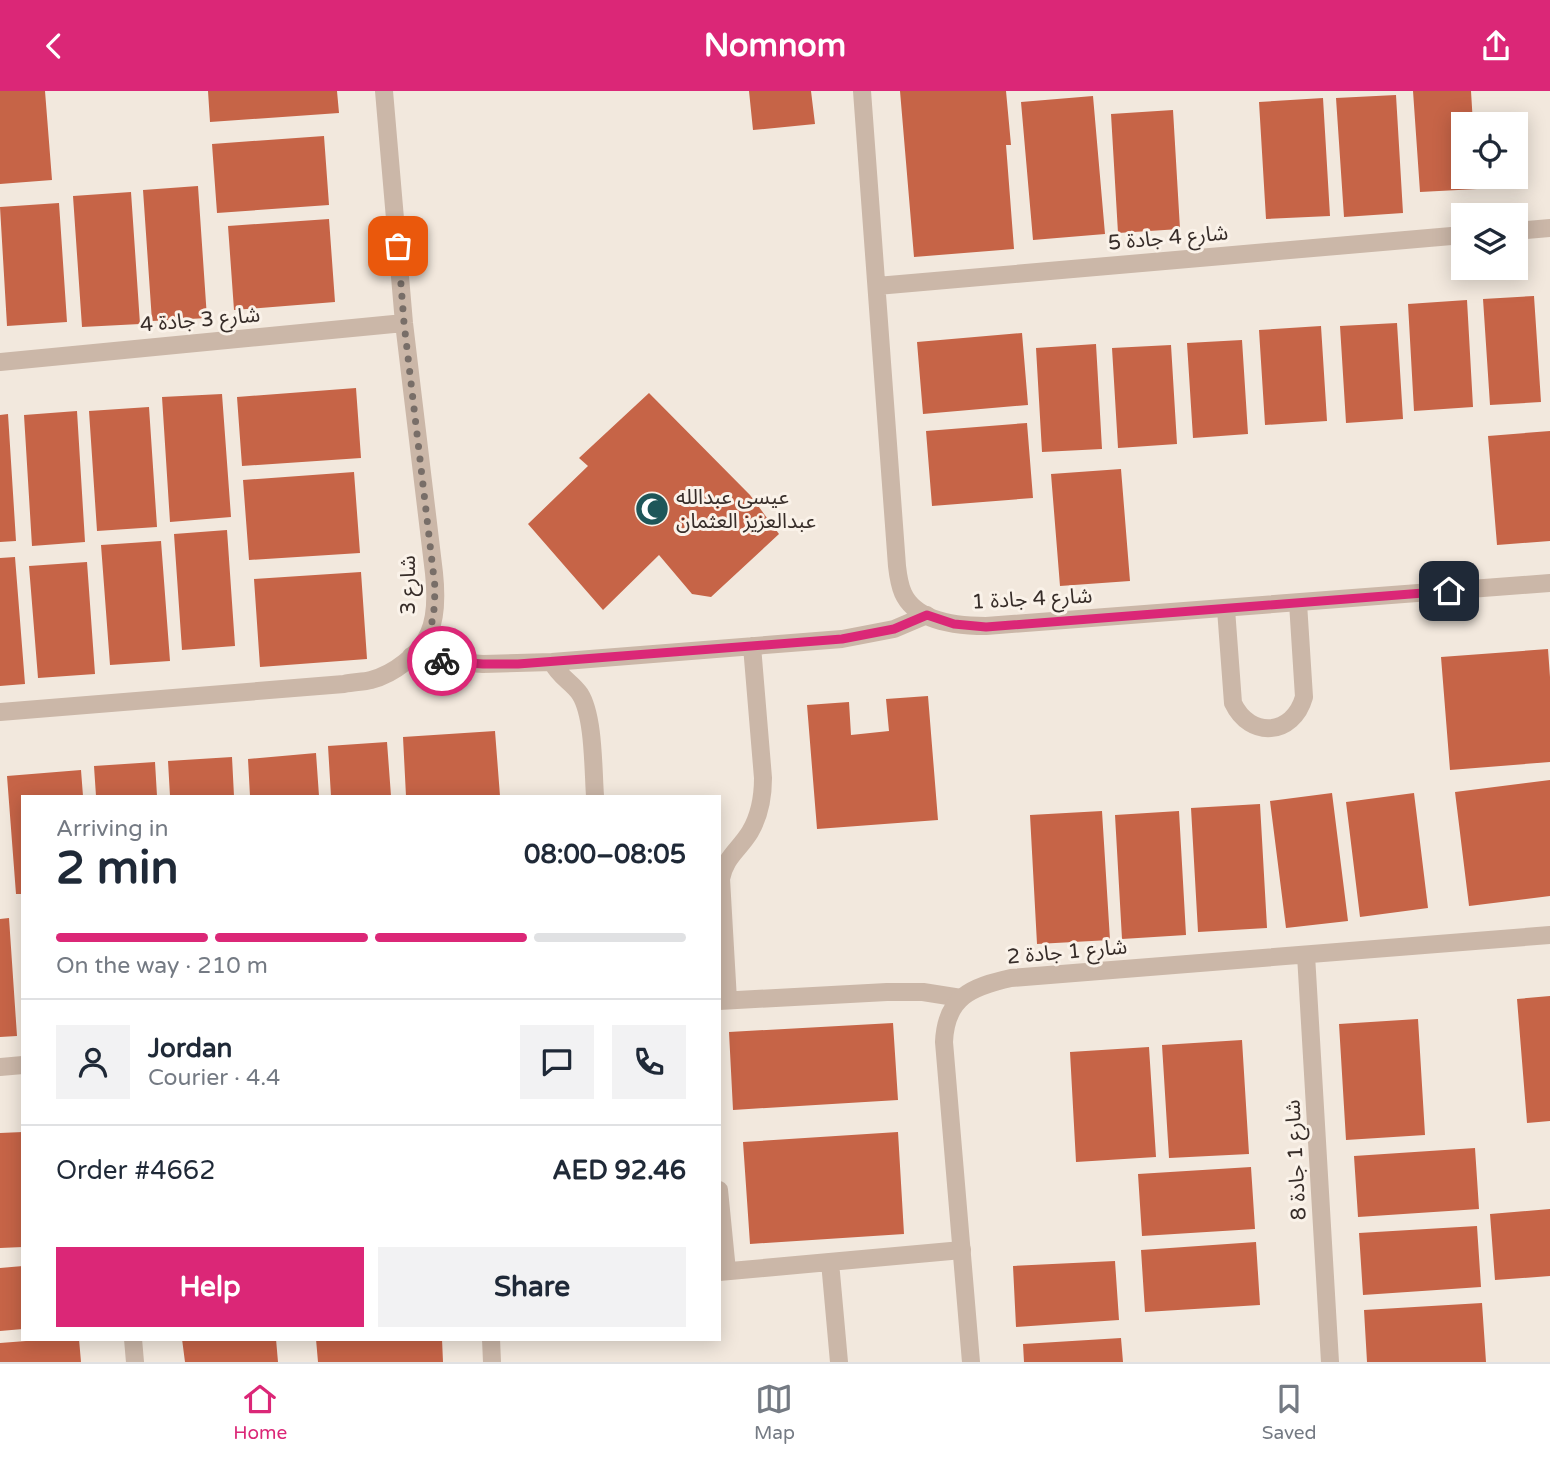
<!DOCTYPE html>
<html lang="en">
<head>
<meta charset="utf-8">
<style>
	body { margin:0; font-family:"Varela Round","Noto Sans Arabic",sans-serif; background:#f2f2f3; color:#1f2937; height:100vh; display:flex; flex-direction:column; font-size:26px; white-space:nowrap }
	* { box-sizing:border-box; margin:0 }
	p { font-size:23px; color:#747a83 }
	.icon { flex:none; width:38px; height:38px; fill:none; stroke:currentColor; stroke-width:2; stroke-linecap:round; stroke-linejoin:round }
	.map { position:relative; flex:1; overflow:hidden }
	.details { position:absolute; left:21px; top:704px; width:700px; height:546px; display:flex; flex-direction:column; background:#fff; border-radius:0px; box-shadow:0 4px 18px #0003 }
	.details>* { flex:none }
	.fabs { position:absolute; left:1451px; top:21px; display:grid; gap:14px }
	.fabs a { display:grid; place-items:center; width:77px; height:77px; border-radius:0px; background:#fff; box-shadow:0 4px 18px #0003; font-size:35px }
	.pin { position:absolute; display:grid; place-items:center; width:60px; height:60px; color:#fff; margin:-30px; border-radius:14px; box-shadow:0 4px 10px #0006 }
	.courier { position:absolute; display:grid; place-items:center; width:70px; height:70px; margin:-35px; border:5px solid #db2777; border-radius:50%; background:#fff; color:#222; box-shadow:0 2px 9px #0007 }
	.overview em { font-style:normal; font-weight:700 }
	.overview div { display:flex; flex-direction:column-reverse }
	.overview { display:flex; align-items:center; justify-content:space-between; height:119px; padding:0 35px }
	h1 { font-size:46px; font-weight:700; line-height:52px }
	.bar { display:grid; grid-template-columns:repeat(4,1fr); gap:10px 7px; align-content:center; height:84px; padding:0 35px }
	.bar i { height:9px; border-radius:5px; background:#e0e1e3 }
	.bar .on { background:#db2777 }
	.bar p { grid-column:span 4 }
	.line { display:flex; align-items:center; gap:18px; padding:0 35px; border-top:2px solid #e0e1e3 }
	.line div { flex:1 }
	.round { display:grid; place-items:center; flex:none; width:74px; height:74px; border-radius:0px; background:#f2f2f3 }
	.action { display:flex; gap:14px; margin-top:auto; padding:14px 35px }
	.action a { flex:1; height:80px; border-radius:0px; background:#db2777; color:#fff; font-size:28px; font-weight:700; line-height:80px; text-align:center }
	.action a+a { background:#f2f2f3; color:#1f2937 }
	header { display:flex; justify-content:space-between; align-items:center; height:91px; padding:0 35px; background:#db2777; color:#fff; font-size:32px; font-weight:700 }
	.tabs { display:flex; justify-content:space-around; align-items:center; height:98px; border-top:2px solid #e0e1e3; background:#fff; font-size:19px; color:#747a83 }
	.tabs a { display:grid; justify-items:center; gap:4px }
	.tabs .on { color:#db2777 }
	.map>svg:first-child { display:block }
	.building { fill:#c66447 }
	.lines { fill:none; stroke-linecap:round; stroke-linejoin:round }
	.lane { stroke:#cbb7a8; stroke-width:18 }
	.street { stroke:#cbb7a8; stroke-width:18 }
	.done { stroke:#786e68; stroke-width:7; stroke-dasharray:0 12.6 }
	.route { stroke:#db2777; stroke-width:9 }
	.labels { text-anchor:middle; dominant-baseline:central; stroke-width:6; stroke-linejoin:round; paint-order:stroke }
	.street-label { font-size:21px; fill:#372d29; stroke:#faf2e9 }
	.poi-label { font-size:21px; fill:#372d29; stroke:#faf2e9; text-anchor:start }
</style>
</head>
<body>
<header><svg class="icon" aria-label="back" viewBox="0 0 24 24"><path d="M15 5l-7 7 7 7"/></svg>Nomnom<svg class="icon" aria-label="share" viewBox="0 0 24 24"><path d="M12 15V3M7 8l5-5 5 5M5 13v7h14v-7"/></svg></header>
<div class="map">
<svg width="1550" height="1271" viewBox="0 0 1550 1271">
	<rect width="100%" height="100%" fill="#f2e8dd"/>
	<!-- building -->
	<path class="building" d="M0,0H45L52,89L0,93Z
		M208,0H337L339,22L210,31Z
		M749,0H811L815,33L753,39Z
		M900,0H1006L1011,54H1006L1014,158L914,166Z
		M1413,0H1471L1473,33H1463V86H1476L1477,98L1420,101Z
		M1396,4L1403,122L1344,126L1336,7Z
		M1093,5L1105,143L1033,149L1021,11Z
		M1323,7L1330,125L1266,128L1259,11Z
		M1173,19L1180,138L1118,142L1111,23Z
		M324,45L329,114L217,122L212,53Z
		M198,95L207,227L152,230L143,99Z
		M131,101L140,233L82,236L73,105Z
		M59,112L67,231L7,235L0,116Z
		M329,128L335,211L234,219L228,135Z
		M1534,205L1541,311L1490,314L1483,208Z
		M1467,209L1473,316L1414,320L1408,213Z
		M1397,232L1403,328L1346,332L1340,235Z
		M1321,235L1327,330L1265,334L1259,239Z
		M1022,242L1028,314L923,323L917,251Z
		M1242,249L1248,343L1193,347L1187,252Z
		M1096,253L1102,358L1042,361L1036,257Z
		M1171,254L1177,353L1118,357L1112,257Z
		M356,297L361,367L242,375L237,306Z
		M649,302L750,404L779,443L711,506L692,503L659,464L603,519L528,433L588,375L579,367Z
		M222,303L231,426L170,431L162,306Z
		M149,316L157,436L97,440L89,320Z
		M77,320L85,451L32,455L24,324Z
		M8,323L16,450L0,451V324Z
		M1027,332L1033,407L932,415L926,340Z
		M1550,340V450L1497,454L1488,345Z
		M1121,378L1130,490L1060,495L1051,383Z
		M354,381L360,462L249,469L243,389Z
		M227,439L235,555L182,559L174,443Z
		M161,450L170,570L110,574L101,454Z
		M15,466L25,593L0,595V467Z
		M87,471L95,583L38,587L29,475Z
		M361,481L367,568L260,576L254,488Z
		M1548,558L1550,586V671L1450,679L1441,566Z
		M928,605L938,729L817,738L807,614L849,611L851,644L889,640L886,608Z
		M495,640L500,705H406L403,646Z
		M387,651L391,705H331L328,655Z
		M316,662L319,705H250L248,668Z
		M232,666L234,705H170L168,670Z
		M155,671L157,705H96L94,675Z
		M81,679L83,705H23V803H16L7,685Z
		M1550,689V805L1469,815L1455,701Z
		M1332,702L1348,830L1286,837L1270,710Z
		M1414,702L1428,817L1360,826L1346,711Z
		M1260,713L1267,837L1198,841L1191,717Z
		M1102,720L1110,849L1037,853L1030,724Z
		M1179,720L1186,844L1122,848L1115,724Z
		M9,827L17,945L0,946V828Z
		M1550,905V1030L1527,1032L1517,908Z
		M1418,928L1425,1044L1346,1049L1339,933Z
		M893,932L898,1009L733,1019L729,941Z
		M1242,949L1249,1063L1169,1067L1162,954Z
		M1149,956L1156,1066L1076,1071L1070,961Z
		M23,1041V1156L0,1157V1042Z
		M898,1041L904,1143L750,1153L743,1051Z
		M1475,1057L1479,1118L1358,1126L1354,1065Z
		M1251,1076L1255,1138L1142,1145L1138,1083Z
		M1550,1118V1185L1495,1189L1490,1123Z
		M1477,1135L1481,1196L1363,1204L1359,1142Z
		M1256,1151L1260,1214L1145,1221L1141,1159Z
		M1115,1170L1119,1229L1016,1236L1013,1175Z
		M23,1175V1238L0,1240V1177Z
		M1482,1212L1486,1271H1367L1364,1219Z
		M1121,1247L1123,1271H1024L1023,1253Z
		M52,1248H79L81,1271H0V1252Z
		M182,1248H276L278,1271H185Z
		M316,1248H442L443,1271H318Z"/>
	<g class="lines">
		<!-- lane -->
		<path class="lane" d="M1226,518L1233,612C1250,648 1293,645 1304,606L1298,512
			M411,565L441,570L483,573L552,571L842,548L894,538L927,524
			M552,571C559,586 572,591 580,603C594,625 593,678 595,705
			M728,909L721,788C725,766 739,759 750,741C760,724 763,705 763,687L752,555
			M719,910L887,901H923L961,907
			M719,1099L727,1180
			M830,1171L839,1271
			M719,1181L962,1159"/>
		<!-- street -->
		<path class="street" d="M862,0L897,475C898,484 899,493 903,502C916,531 958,535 986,535L1550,492
			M1516,140L1550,137
			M877,195L1463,144
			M0,271L404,232
			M0,621L344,593C353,591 363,591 371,589C394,583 420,563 429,542C437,524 436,501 434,482L404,232L384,0
			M1306,864L1330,1271
			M0,976L23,974
			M133,1248L135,1271
			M491,1248L492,1271
			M971,1271L944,951C946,906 971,896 1011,887L1550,844"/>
	</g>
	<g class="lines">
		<!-- done -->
		<path class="done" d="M398,155L404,232L435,496C434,529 434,540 411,565L442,570"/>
		<!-- route -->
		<path class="route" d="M442,570L483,573H518L842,548L894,538L927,524L954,533L986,536L1449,500"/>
	</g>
	<!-- icons -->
	<defs>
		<g id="mosque-disc" transform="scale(1.75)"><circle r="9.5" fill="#1e5659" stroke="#faf2e9"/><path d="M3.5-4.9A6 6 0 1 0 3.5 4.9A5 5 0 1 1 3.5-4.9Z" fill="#fff"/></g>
	</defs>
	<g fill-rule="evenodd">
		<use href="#mosque-disc" x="652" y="418"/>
	</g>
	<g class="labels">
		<!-- street labels -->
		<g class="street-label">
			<text transform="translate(1168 147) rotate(-5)">شارع 4 جادة 5</text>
			<text transform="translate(200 229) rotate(-5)">شارع 3 جادة 4</text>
			<text transform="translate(408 494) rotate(-90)">شارع 3</text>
			<text transform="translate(1032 508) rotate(-3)">شارع 4 جادة 1</text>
			<text transform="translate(1067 861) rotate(-5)">شارع 1 جادة 2</text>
			<text transform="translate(1296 1069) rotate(-93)">شارع 1 جادة 8</text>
		</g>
		<!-- poi labels -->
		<g class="poi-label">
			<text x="676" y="406">عيسى عبدالله<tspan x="676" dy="24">عبدالعزيز العثمان</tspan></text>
		</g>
	</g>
</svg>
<div class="fabs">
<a><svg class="icon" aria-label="locate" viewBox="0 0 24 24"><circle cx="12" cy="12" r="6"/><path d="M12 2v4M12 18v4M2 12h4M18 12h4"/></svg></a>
<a><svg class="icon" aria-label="layers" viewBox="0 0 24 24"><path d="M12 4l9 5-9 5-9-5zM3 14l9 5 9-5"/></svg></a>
</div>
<div class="pin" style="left:398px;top:155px;background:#ea580c"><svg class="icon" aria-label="bag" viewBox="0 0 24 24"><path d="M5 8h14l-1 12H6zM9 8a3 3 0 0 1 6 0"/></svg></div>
<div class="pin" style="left:1449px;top:500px;background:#1f2937"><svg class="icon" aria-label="home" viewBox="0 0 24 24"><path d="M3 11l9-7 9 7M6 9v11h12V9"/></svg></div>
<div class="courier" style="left:442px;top:570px"><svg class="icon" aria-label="bike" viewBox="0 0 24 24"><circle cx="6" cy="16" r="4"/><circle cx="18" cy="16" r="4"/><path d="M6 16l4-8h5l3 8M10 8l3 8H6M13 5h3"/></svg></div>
<section class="details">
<div class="overview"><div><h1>2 min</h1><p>Arriving in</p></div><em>08:00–08:05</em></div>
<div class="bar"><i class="on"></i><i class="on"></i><i class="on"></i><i></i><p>On the way · 210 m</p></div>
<div class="line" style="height:126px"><a class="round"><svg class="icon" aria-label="person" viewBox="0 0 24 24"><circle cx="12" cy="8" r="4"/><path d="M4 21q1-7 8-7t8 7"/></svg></a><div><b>Jordan</b><p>Courier · 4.4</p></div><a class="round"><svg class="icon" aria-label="chat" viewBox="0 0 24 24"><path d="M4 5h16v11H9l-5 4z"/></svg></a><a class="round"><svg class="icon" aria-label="phone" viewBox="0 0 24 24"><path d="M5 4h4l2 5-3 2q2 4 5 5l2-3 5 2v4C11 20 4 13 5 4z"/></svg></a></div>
<div class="line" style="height:91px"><div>Order #4662</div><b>AED 92.46</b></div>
<div class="action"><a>Help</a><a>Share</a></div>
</section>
</div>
<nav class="tabs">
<a class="on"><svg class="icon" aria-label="home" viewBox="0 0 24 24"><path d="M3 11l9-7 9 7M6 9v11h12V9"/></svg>Home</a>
<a><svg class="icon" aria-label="map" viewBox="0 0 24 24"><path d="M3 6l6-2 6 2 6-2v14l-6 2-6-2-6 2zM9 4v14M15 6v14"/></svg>Map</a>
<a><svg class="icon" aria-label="saved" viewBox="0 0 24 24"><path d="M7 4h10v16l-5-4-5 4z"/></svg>Saved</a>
</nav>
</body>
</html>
